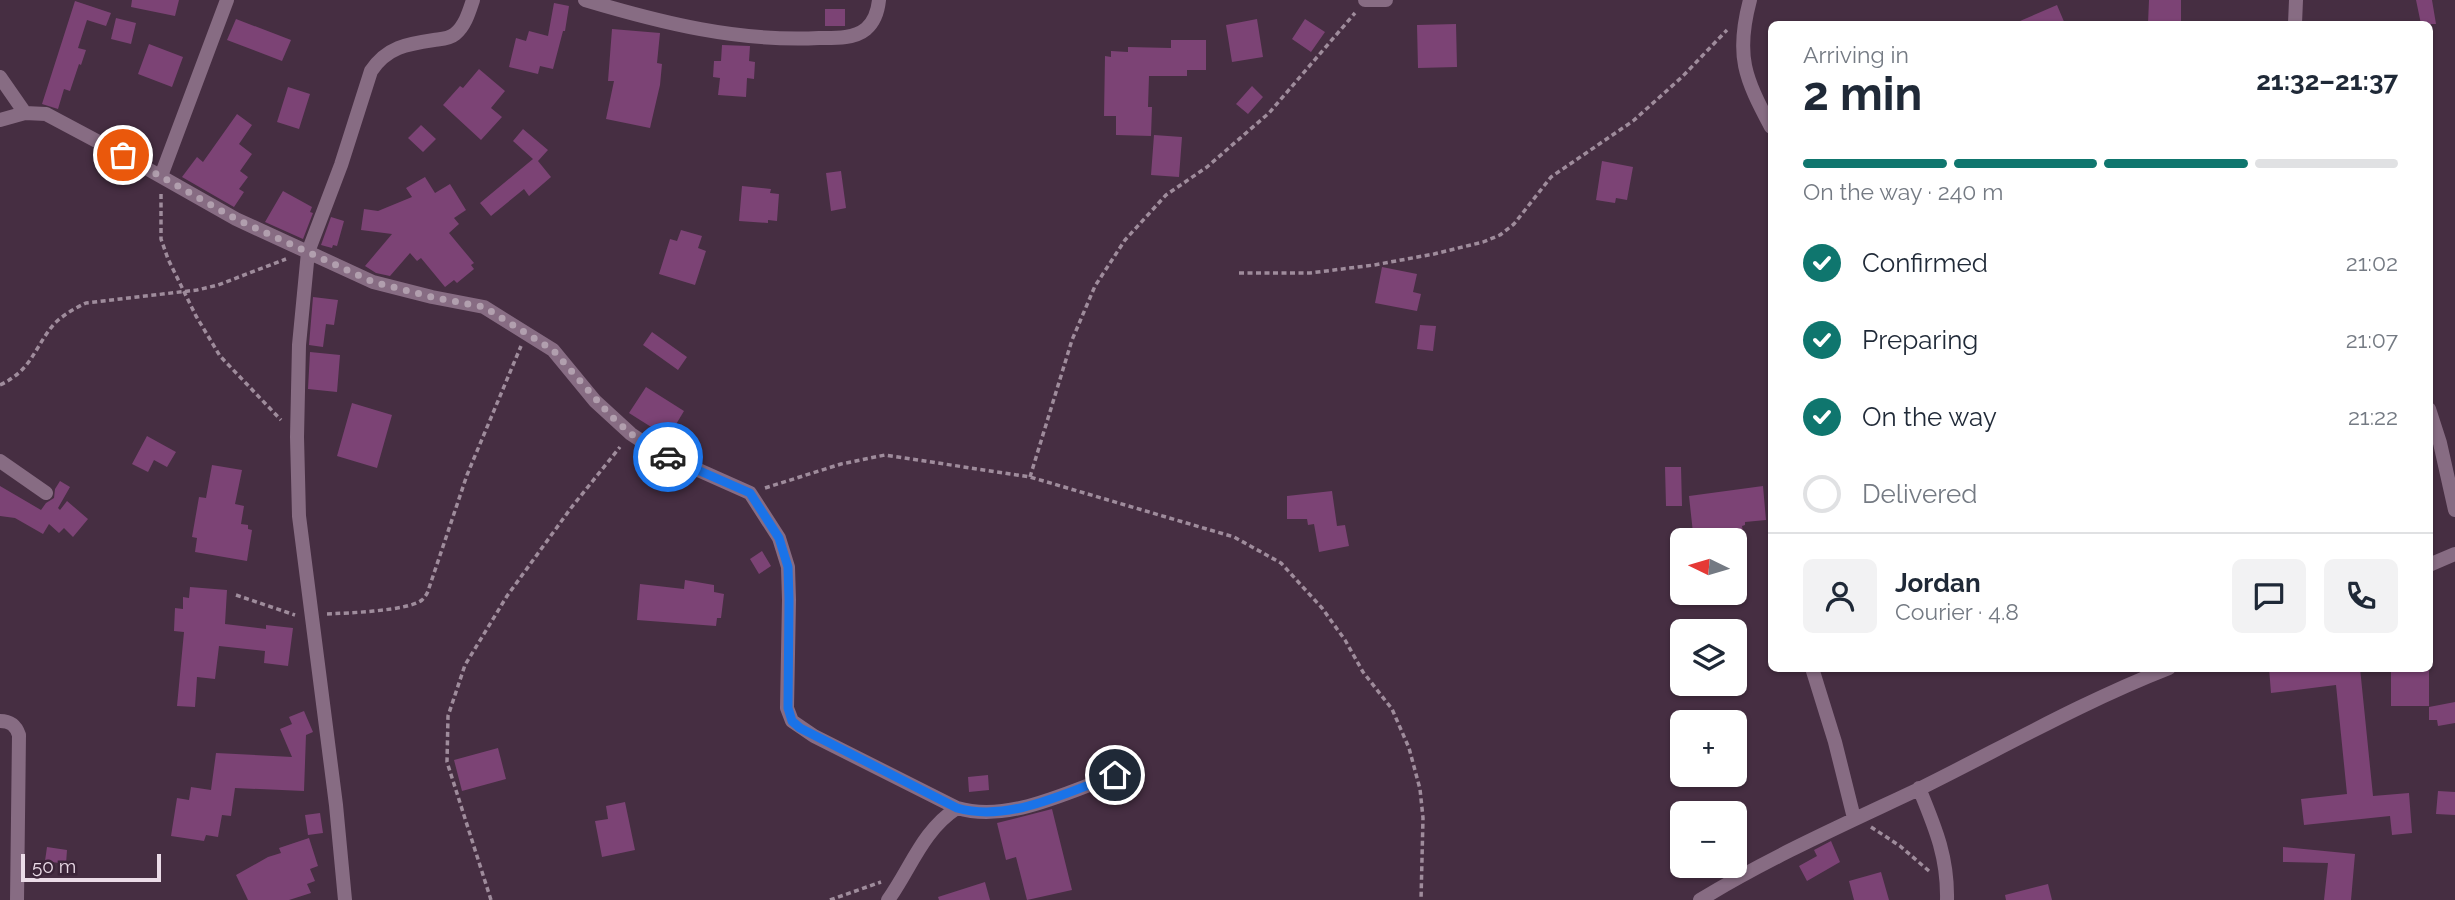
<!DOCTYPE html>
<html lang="en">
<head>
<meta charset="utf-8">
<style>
	body { margin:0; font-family:Raleway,sans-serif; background:#f2f2f3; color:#1f2937; height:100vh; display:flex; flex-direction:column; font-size:26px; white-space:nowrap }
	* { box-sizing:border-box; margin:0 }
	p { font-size:23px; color:#747a83 }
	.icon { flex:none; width:38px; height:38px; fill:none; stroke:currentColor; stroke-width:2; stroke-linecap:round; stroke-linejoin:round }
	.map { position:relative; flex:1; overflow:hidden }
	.sheet { position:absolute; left:1768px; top:21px; width:665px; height:651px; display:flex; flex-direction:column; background:#fff; border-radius:10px; box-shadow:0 2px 5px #0004 }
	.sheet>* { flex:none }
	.needle { width:46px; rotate:275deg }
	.tools { position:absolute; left:1670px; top:528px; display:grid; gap:14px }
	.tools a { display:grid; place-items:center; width:77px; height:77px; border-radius:10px; background:#fff; box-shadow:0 2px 5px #0004; font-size:35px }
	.scale { position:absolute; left:21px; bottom:18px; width:140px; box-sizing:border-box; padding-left:7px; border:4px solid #ebdce8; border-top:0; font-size:19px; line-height:24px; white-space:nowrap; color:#ebdce8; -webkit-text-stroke:5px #3b2438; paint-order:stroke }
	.pin { position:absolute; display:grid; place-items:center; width:60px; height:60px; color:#fff; margin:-30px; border:4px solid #fff; border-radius:50%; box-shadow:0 2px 7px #0007 }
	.courier { position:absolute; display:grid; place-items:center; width:70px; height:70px; margin:-35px; border:5px solid #1a73e8; border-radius:50%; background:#fff; color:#222; box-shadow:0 2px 9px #0007 }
	.summary em { font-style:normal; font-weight:700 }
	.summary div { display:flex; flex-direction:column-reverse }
	.summary { display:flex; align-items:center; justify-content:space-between; height:119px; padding:0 35px }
	h1 { font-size:46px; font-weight:700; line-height:52px }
	.bar { display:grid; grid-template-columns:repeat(4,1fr); gap:10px 7px; align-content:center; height:84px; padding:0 35px }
	.bar i { height:9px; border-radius:5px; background:#e0e1e3 }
	.bar .current { background:#0f766e }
	.bar p { grid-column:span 4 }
	.line { display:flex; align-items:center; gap:18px; padding:0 35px; border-top:2px solid #e0e1e3 }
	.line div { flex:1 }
	.round { display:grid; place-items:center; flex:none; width:74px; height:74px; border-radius:10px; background:#f2f2f3 }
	ol { padding:0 35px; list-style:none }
	li { display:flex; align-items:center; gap:21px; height:77px }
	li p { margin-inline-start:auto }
	li .icon { padding:7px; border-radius:50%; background:#0f766e; color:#fff; stroke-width:4 }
	li:last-child { color:#747a83 }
	li i { width:38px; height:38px; border:4px solid #e0e1e3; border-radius:50% }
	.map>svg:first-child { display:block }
	.building { fill:#7c4375 }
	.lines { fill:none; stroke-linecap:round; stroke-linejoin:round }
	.path { stroke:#9f8c9c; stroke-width:3.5; stroke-dasharray:5 3.5; stroke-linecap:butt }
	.street { stroke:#876c83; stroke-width:14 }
	.done { stroke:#b19fae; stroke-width:7; stroke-dasharray:0 12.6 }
	.route { stroke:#1a73e8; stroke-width:9 }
</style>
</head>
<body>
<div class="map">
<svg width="2455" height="900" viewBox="0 0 2455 900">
	<rect width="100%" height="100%" fill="#462e42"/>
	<!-- building -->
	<path class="building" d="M132,0H179L175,16L131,7Z
		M2149,0H2181V24H2148Z
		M2416,0H2432L2436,24H2421Z
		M75,1L111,13L106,26L87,20L78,48L86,50L81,65L79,64L70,91L64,89L58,109L42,104Z
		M554,3L569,6L565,31H563L553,69L540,66L538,74L509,67L516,38L526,41L529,31L548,36Z
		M2057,5L2065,24H2013Z
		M825,9H845V26H825Z
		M116,18L136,23L131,44L111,39Z
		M236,19L291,40L282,61L227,40Z
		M1257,19L1263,57L1232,62L1226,25Z
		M1305,19L1325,32L1311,52L1292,39Z
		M1456,24L1457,67L1418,68L1417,25Z
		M612,29L660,33L657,63L662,64L660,85L650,128L606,119L614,81H608Z
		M1171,40H1206V70H1187V76H1149L1148,107H1152L1151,136L1116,135V116H1104L1105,56L1111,57V51L1128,52V47L1171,48Z
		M149,44L183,57L172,87L138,74Z
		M722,45L750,46L749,61L755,62L754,79L747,78L746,97L718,95L720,78L713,77L714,61H721Z
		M479,69L505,91L491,108L502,117L481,140L443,105L460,86L463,88Z
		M1252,86L1263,97L1248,114L1236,104Z
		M288,87L310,94L299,129L277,122Z
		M237,114L252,125L239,144L252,154L240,171L248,177L239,189L244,192L234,207L182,177L197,157L203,162Z
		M421,125L436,139L423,152L408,138Z
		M523,129L548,150L538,161L551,177L529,196L524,189L491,216L480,203L533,159L513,141Z
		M1154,135L1182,137L1179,177L1151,175Z
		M1602,161L1633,167L1627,200L1616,198L1615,203L1596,200Z
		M841,171L846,208L831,211L826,173Z
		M425,177L435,193L450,184L466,210L454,218L459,224L449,233L474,263L471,265L474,269L457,283L454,280L445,287L421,258L417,261L410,253L390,276L376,273L365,266L392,234L361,230L364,209L378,211L412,197L406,188Z
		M742,186L771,189L770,193L779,194L777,221L768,220V223L739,221Z
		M283,191L312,207L310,212L313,213L303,239L265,222Z
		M331,217L344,221L337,246L333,245L332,248L321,245Z
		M681,230L702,236L698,248L706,251L695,285L659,274L670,239L677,241Z
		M1382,267L1417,274L1413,292L1421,294L1417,311L1375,303Z
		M313,297L338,300L334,325L326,324L323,347L309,345Z
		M1420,325L1436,326L1433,351L1417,349Z
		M652,332L687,357L678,370L643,345Z
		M310,352L340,355L337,392L308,389Z
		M646,387L684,411L675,426L700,444L694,454L629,413Z
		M352,403L392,415L377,468L337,456Z
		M147,436L176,452L167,467L154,460L148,472L132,464Z
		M212,465L242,470L235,504L244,506L241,524L248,525V529L252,530L247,561L195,552L197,538L192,537L199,497L206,498Z
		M1665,467H1681L1682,506H1666Z
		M60,481L70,487L58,508L60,510L67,501L88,519L73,537L64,528L59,533L49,524L43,534L15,518L0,516V486L41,510L46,503L54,498L55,489Z
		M1763,486L1766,520L1745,522V525L1742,526L1743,532L1726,534L1727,541H1703L1702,532L1693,533L1689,496Z
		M1332,491L1337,526L1345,525L1349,546L1319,552L1314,524L1308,525L1307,519H1287V496Z
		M762,551L771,566L759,574L750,559Z
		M685,580L714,585V592L724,594L721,618H717L716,626L637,620L640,584L684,589Z
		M190,587L227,590L225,624L266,629V625L293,628L288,666L264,663L265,651L219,646L215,679L197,677L195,707L177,706L184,632L174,631L175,608L183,609V597L189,598Z
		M2269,668H2360L2373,796L2409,793L2412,833L2392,835L2390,816L2304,825L2301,799L2347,794L2336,685L2271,693Z
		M2391,668H2429V706H2391Z
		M2455,702V723L2438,726L2437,720H2429V707Z
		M304,711L313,732L306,735L304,791L235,788L231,816L222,815L218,837L206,835L204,841L171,836L177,798L189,800L191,787L211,790L216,753L292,757L280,729L292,724L289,717Z
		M498,748L506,779L462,791L454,760Z
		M988,775L989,790L969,792L968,777Z
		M2438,791L2455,792V815L2436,814Z
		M625,802L635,850L602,857L595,821L608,819L606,806Z
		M1052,809L1072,890L1027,900L1016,857L1006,860L997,823Z
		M320,813L323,833L308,835L305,815Z
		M309,838L318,866L310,869L315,881L307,884L311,893L289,900H248L236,875L268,857L281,853L279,848Z
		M1831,841L1840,862L1807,881L1799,866L1817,856L1814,850Z
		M47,847L67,850L66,864L45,861Z
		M2283,847L2355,854L2351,900H2324L2328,863L2283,862Z
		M1881,872L1889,900H1854L1849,881Z
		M985,882L990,900H939L938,897Z
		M2048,884L2052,900H2006L2005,895Z"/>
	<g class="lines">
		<!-- path -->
		<path class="path" d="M161,194V239L168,259L196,316L220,356L281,420
			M1239,273H1310L1374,265L1434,254L1483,242L1500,235L1514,224L1551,177L1633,121L1682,77L1727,30
			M0,385C32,370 34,348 54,324C63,315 75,308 86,303L197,290L218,285L286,259
			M1030,477L1072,340L1095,286L1125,240L1166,195L1207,167L1269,113L1355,13
			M765,488L841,464L885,455L1030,477L1234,537L1281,563L1322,608L1345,640L1363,672L1392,709L1409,748L1420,789L1423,818L1421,900
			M236,595L295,615
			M327,614C347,613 408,611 422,600C425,597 427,594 428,591L467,475L521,346
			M1871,827L1900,846L1929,871
			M491,900L447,762L448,716L465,665L507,596L571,508L620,447
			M830,900L881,882"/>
		<!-- street -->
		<path class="street" d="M585,0C662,23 738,42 819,38C834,38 854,39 866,29C874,22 878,10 879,0
			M1365,0H1386
			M1750,0C1735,56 1745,78 1771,127
			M2295,24L2296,0
			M0,77L25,113
			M0,120L25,113L46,114L123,155L236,219L373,282L432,297L484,307L553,350L595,401L631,434L658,452L750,493L779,538L788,567L789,600L787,708L792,721L814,736L957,808
			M161,176L227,0
			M2429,409L2440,443L2455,510
			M0,461L46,493
			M2429,565L2455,554
			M1812,668L1835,742L1854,818
			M0,721C11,721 16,726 19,735L17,900
			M1919,788C1935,827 1948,857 1947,900
			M345,900L336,805L299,516L297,437L299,345L308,252L341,165L371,71C387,47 407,44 434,40C441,39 449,39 455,34C465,26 469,12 473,0
			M888,900C911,868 922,831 957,808C1009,823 1067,792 1116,775
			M1700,900C1770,857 1845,824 1919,789C2002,748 2082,702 2169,668"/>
	</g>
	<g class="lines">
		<!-- done -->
		<path class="done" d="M123,155L236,219L373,282L432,297L484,307L553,350L610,415L631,434L668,457"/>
		<!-- route -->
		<path class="route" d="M668,457L750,493L779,538L788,567L789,600L788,708L792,721L800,728L957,808C1009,823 1067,792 1115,775"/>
	</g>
</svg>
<div class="tools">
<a><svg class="needle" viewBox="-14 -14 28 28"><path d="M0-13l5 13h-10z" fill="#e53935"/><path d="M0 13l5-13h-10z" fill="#747a83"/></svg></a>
<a><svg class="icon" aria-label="layers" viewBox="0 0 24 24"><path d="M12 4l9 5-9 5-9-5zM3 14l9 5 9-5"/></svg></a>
<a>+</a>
<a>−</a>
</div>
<div class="scale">50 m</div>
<div class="pin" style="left:123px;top:155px;background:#ea580c"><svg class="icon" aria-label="bag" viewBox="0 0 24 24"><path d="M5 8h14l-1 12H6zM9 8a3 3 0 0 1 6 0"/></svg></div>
<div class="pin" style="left:1115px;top:775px;background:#1f2937"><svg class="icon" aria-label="home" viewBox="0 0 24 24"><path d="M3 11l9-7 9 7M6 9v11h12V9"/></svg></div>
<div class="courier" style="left:668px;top:457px"><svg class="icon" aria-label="car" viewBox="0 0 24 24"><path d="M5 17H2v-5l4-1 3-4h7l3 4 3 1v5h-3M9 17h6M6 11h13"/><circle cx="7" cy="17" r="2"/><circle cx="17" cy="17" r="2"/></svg></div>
<section class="sheet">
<div class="summary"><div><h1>2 min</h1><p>Arriving in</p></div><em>21:32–21:37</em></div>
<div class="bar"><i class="current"></i><i class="current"></i><i class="current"></i><i></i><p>On the way · 240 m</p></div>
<ol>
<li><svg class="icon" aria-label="check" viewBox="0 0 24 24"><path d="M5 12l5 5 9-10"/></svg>Confirmed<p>21:02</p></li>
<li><svg class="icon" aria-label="check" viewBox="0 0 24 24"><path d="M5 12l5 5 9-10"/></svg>Preparing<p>21:07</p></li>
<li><svg class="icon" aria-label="check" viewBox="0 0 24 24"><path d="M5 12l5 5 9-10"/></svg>On the way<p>21:22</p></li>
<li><i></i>Delivered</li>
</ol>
<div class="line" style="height:126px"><a class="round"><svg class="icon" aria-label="person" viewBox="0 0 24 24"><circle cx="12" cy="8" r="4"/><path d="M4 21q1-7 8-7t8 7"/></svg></a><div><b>Jordan</b><p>Courier · 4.8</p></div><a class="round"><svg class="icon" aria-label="chat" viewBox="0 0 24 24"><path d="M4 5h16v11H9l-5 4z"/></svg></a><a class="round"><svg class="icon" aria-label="phone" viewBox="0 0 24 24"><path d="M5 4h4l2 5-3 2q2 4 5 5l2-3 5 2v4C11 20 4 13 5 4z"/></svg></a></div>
</section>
</div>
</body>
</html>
